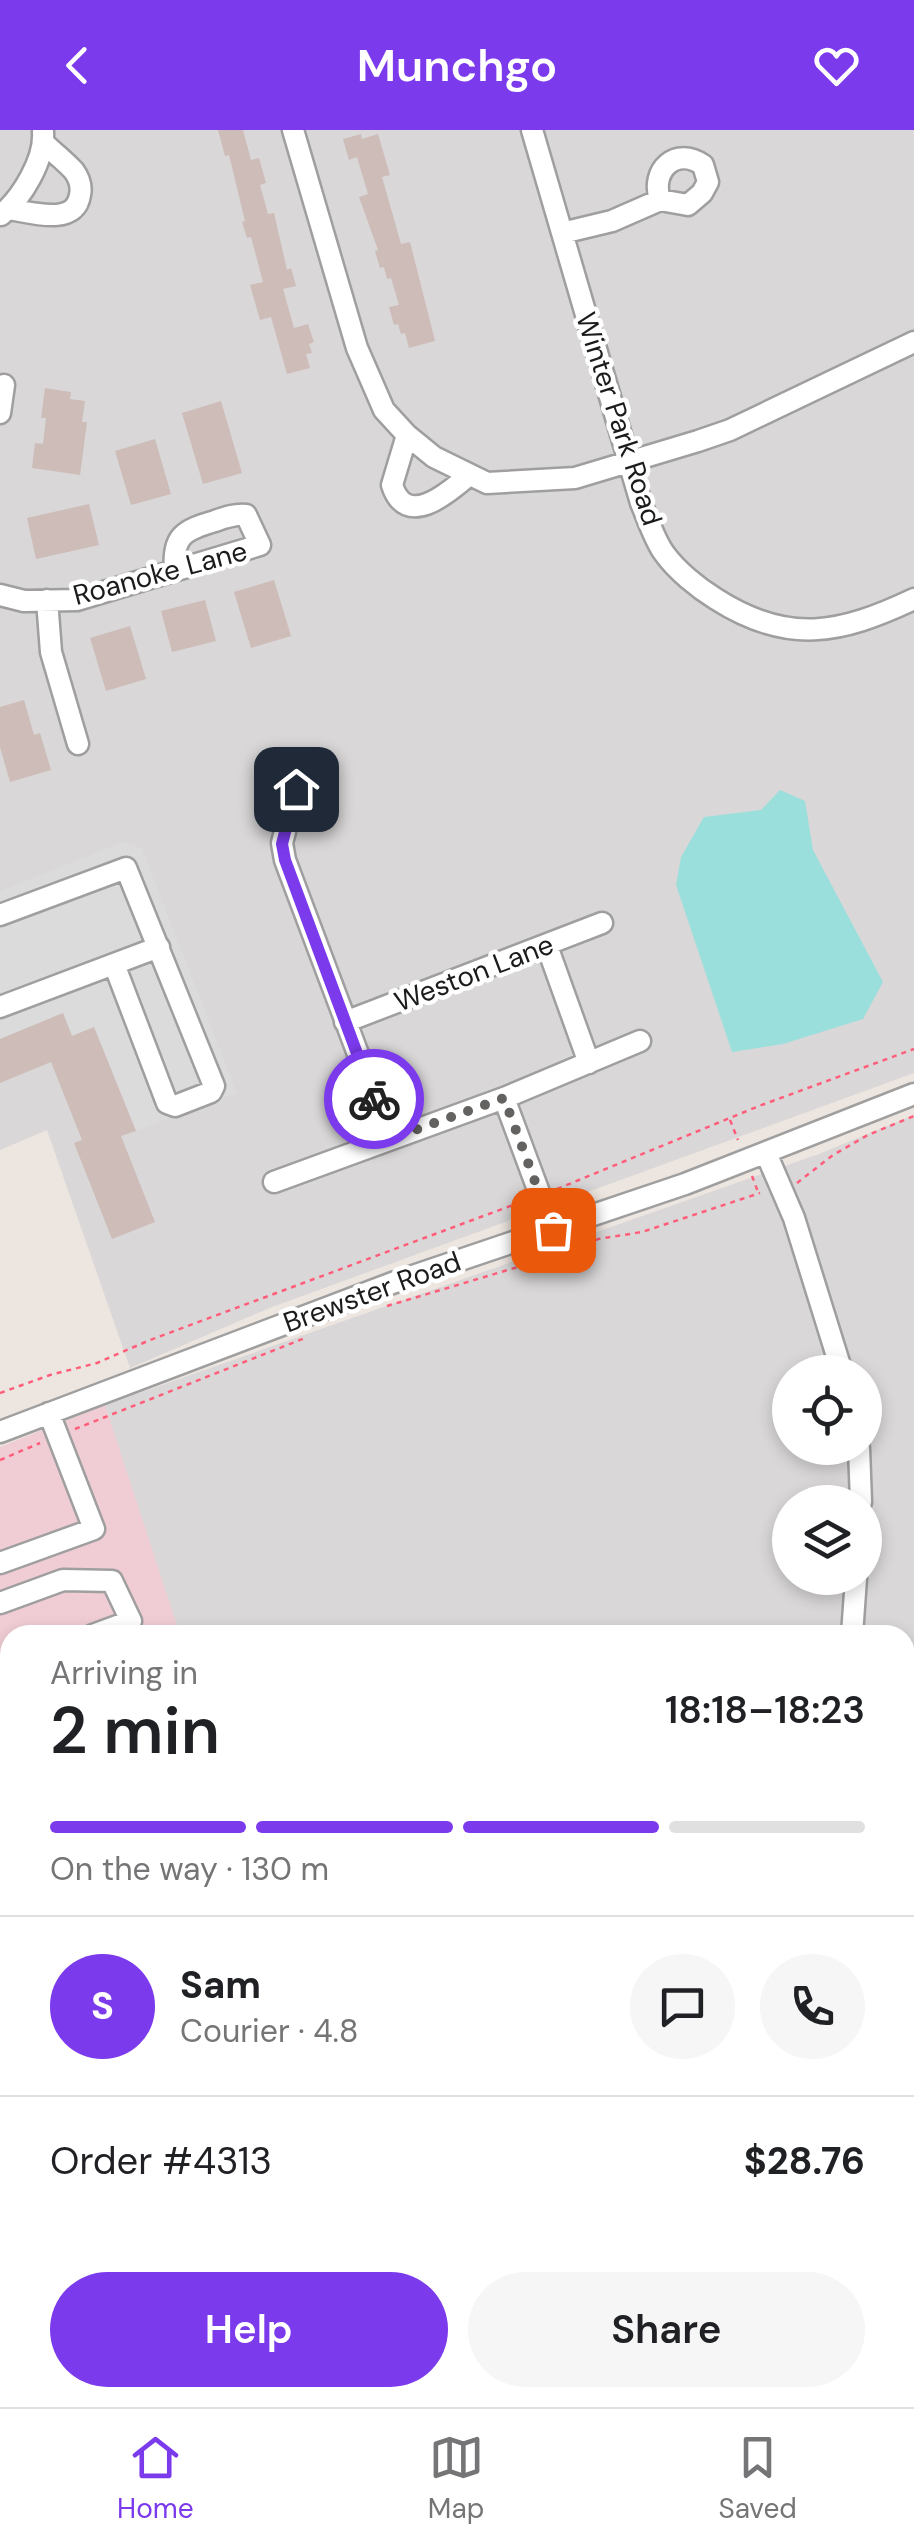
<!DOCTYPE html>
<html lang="en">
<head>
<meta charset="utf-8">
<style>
	body { margin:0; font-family:"DM Sans",sans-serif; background:#f6f6f6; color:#202124; height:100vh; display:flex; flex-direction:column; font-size:38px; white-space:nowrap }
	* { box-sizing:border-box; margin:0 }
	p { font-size:32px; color:#757577 }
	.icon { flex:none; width:55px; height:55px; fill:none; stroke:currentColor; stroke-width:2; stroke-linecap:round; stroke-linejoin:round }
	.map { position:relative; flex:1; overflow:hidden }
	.drawer { position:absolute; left:0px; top:1495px; width:915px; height:782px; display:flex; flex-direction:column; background:#fff; border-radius:30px 30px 0 0; box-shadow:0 5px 15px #0003 }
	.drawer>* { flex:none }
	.buttons { position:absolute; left:772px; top:1225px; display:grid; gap:20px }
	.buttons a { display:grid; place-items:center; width:110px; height:110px; border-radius:50%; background:#fff; box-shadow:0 5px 15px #0003; font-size:50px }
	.pin { position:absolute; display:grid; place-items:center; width:85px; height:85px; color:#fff; margin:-42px; border-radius:20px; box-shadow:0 5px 15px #0006 }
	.courier { position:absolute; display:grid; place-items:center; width:100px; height:100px; margin:-50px; border:8px solid #7c3aed; border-radius:50%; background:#fff; color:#222; box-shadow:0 2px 12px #0007 }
	.head em { font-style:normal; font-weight:600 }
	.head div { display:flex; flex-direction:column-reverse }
	.head { display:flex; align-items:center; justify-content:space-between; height:170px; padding:0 50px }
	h1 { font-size:65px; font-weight:600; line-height:75px }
	.bar { display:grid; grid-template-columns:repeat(4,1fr); gap:15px 10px; align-content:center; height:120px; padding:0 50px }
	.bar i { height:12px; border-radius:8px; background:#e0e0e0 }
	.bar .active { background:#7c3aed }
	.bar p { grid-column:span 4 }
	.line { display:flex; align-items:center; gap:25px; padding:0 50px; border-top:2px solid #e0e0e0 }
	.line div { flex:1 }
	.round { display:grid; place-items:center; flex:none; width:105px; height:105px; border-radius:52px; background:#f6f6f6 }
	.cta { display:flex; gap:20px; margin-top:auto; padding:20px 50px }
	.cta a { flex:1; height:115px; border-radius:60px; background:#7c3aed; color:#fff; font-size:40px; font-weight:600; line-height:115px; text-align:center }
	.cta a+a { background:#f6f6f6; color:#202124 }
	header { display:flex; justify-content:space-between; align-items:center; height:130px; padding:0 50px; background:#7c3aed; color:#fff; font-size:45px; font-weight:600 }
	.tab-bar { display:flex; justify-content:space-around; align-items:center; height:140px; border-top:2px solid #e0e0e0; background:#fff; font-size:28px; color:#757577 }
	.tab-bar a { display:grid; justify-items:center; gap:5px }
	.tab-bar .active { color:#7c3aed }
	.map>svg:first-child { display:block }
	.residential { fill:#d9d7d8; fill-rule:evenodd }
	.commercial { fill:#f0ccd4 }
	.parking { fill:#dbdbdb }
	.water { fill:#9bdfdc }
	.building { fill:#cdbcb8 }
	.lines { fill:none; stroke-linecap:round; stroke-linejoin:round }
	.minor-casing { stroke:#9f9f9f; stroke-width:25 }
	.major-casing { stroke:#913900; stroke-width:30 }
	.path { stroke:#ff5e7a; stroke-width:2.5; stroke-dasharray:5 5; stroke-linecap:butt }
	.minor { stroke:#fff; stroke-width:20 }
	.major { stroke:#ffb292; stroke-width:25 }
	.done { stroke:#646260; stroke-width:10; stroke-dasharray:0 18 }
	.route { stroke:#7c3aed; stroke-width:12 }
	.labels { text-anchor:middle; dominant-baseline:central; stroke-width:9; stroke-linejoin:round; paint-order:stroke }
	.street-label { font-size:28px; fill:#1b1b1b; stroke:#fff }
</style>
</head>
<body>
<header><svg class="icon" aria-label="back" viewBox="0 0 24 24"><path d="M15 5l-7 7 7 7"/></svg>Munchgo<svg class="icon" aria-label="heart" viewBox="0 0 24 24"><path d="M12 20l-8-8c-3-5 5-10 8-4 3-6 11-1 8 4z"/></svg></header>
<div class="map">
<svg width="914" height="2277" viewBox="0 0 914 2277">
	<rect width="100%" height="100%" fill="#ede5df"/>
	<!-- residential -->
	<path class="residential" d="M0,0H914V943L272,1177L130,1238L47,1000L0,1020Z
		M914,985V2277H145L142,2268H905V1505H180L105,1275L819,1024ZM790,1242H865V1318H790ZM790,1372H865V1448H790Z
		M10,1723V1836L0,1803V1727Z
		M0,2031L10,2062V2268H75L78,2277H0Z"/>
	<!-- commercial -->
	<path class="commercial" d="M105,1275L180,1505H10V1723L0,1727V1317Z"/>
	<!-- parking -->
	<path class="parking" d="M123,712L142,718L237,963L136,1001L94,897L72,906L63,884L0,909V761Z"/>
	<!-- water -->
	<path class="water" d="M780,660L805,671L813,720L883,852L863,889L783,914L732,922L676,755L681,727L704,687L761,680Z"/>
	<!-- building -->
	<path class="building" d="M218,0H243L251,30L259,28L266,53L260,55L268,84L274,83L287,140L291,138L296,156L283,159L294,198L308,194L314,212L309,214L312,223L306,224L310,238L287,244L271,187L260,190L250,155L263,152L251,107L247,108L242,92L245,91L229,25L225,26Z
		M361,4L362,9L378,4L390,45L382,47L401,114L410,112L435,211L409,218L405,203L401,204L398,194L394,195L389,177L399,175L391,148L387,149L384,137L380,138L375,121L378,120L359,67L368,64L357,27L349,30L343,9Z
		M45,258L71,262L70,269L85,271L82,292H87L80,345L32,338L35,313L43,314L46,288H41Z
		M221,271L242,343L203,354L182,283Z
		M155,309L171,364L131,375L115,321Z
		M89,374L99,415L36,429L27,388Z
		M274,450L291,506L251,518L234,462Z
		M205,470L216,511L172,522L161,481Z
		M130,496L146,549L106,561L90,508Z
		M24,570L34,605L40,603L51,640L10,652L0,617V577Z
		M63,883L72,906L94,897L136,1001L121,1006L155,1092L112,1109L74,1013L82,1010L51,932L0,953V909Z"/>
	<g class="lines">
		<!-- minor casing -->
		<g class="minor-casing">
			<path id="minor" d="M293,0L357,218L384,280L407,305L434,327L487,353L575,348L698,311L730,300L914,212
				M532,0L641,373C648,389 654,409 664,423C676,440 698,458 716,469C788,515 840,504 914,469
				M9,79C30,82 75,97 80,65C82,56 79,48 74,41C65,31 53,22 44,13
				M1,85C22,68 45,29 43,2
				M562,103L612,91L660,70L688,75L702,63L708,52L703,35C676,16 650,40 660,70
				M0,283L4,255
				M407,305L392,355C406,399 447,364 468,346
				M0,465L24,471L77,470L260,415L246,385C235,384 226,387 215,391C184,400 172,406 175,440
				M47,470L51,522L78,614
				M296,659L282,713L285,730L390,1009
				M0,785L126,738L214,956L211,962L175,976L167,973L114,834
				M547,816L589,933
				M0,877L159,817
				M345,892L602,793
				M504,968L553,1100
				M766,1023L794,1088L842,1242
				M274,1052L504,968L640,911
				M0,1302L395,1152L685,1054L914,964
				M859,1318L861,1372
				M0,1433L94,1399L49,1283
				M0,1473L63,1450L112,1451L131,1491L93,1505
				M852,1505L856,1448
				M0,1538L10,1534
				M0,1573L10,1570
				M0,1612L10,1609
				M905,1828L914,1849
				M905,2020L914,2016
				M0,2070L10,2067
				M149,2277L178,2268"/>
		</g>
		<!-- major casing -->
		<g class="major-casing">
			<path id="major" d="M0,1899L10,1932
				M113,2268L116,2277"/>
		</g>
		<!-- path -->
		<path class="path" d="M730,990L738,1010
			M752,1046L758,1062
			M797,1053L833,1025L868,1005L914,986
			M557,1059L759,976L914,919
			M387,1176L528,1134L551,1132L598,1109L642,1102L760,1063
			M0,1263L50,1245L97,1233L150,1210L521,1072
			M75,1299L305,1208
			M0,1330L40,1313
			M0,1754L10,1787
			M0,2018L10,2047
			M75,2268L78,2277"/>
		<!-- minor -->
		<use href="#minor" class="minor"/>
		<!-- major -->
		<use href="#major" class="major"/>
	</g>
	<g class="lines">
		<!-- done -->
		<path class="done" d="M374,969L390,1009L504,968L553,1100"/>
		<!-- route -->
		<path class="route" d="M296,659L282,714L285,730L374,969"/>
	</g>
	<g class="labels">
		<!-- street labels -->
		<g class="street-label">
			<text transform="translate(619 289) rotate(72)">Winter Park Road</text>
			<text transform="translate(160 443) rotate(-15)">Roanoke Lane</text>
			<text transform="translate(474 843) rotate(-21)">Weston Lane</text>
			<text transform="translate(372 1162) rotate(-20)">Brewster Road</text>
		</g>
	</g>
</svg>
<div class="buttons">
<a><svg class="icon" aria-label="locate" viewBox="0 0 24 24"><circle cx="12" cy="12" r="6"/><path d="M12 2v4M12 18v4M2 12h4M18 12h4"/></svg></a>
<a><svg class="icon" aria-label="layers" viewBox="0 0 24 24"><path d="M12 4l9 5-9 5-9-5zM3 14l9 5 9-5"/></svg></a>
</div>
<div class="pin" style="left:553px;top:1100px;background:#ea580c"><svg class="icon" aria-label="bag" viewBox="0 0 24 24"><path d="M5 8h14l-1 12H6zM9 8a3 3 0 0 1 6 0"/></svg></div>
<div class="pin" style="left:296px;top:659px;background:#1f2937"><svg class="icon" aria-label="home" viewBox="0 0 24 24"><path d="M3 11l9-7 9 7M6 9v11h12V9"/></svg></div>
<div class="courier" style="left:374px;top:969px"><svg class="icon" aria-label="bike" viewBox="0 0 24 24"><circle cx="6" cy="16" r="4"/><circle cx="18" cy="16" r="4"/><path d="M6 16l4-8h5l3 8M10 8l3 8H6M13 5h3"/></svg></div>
<section class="drawer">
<div class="head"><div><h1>2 min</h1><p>Arriving in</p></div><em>18:18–18:23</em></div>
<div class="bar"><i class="active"></i><i class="active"></i><i class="active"></i><i></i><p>On the way · 130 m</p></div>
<div class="line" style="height:180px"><b class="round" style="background:#7c3aed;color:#fff">S</b><div><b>Sam</b><p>Courier · 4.8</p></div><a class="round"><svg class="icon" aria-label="chat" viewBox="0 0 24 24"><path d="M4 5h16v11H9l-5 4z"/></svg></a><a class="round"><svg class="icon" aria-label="phone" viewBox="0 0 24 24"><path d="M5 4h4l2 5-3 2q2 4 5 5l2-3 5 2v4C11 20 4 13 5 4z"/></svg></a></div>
<div class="line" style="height:130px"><div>Order #4313</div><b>$28.76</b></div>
<div class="cta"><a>Help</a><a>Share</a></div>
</section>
</div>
<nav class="tab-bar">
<a class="active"><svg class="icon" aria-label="home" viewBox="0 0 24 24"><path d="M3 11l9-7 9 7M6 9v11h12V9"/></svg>Home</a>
<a><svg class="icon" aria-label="map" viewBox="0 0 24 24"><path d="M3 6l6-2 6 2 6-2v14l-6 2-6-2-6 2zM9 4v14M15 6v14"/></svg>Map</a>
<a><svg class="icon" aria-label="saved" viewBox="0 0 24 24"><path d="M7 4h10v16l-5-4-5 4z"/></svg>Saved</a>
</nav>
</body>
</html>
